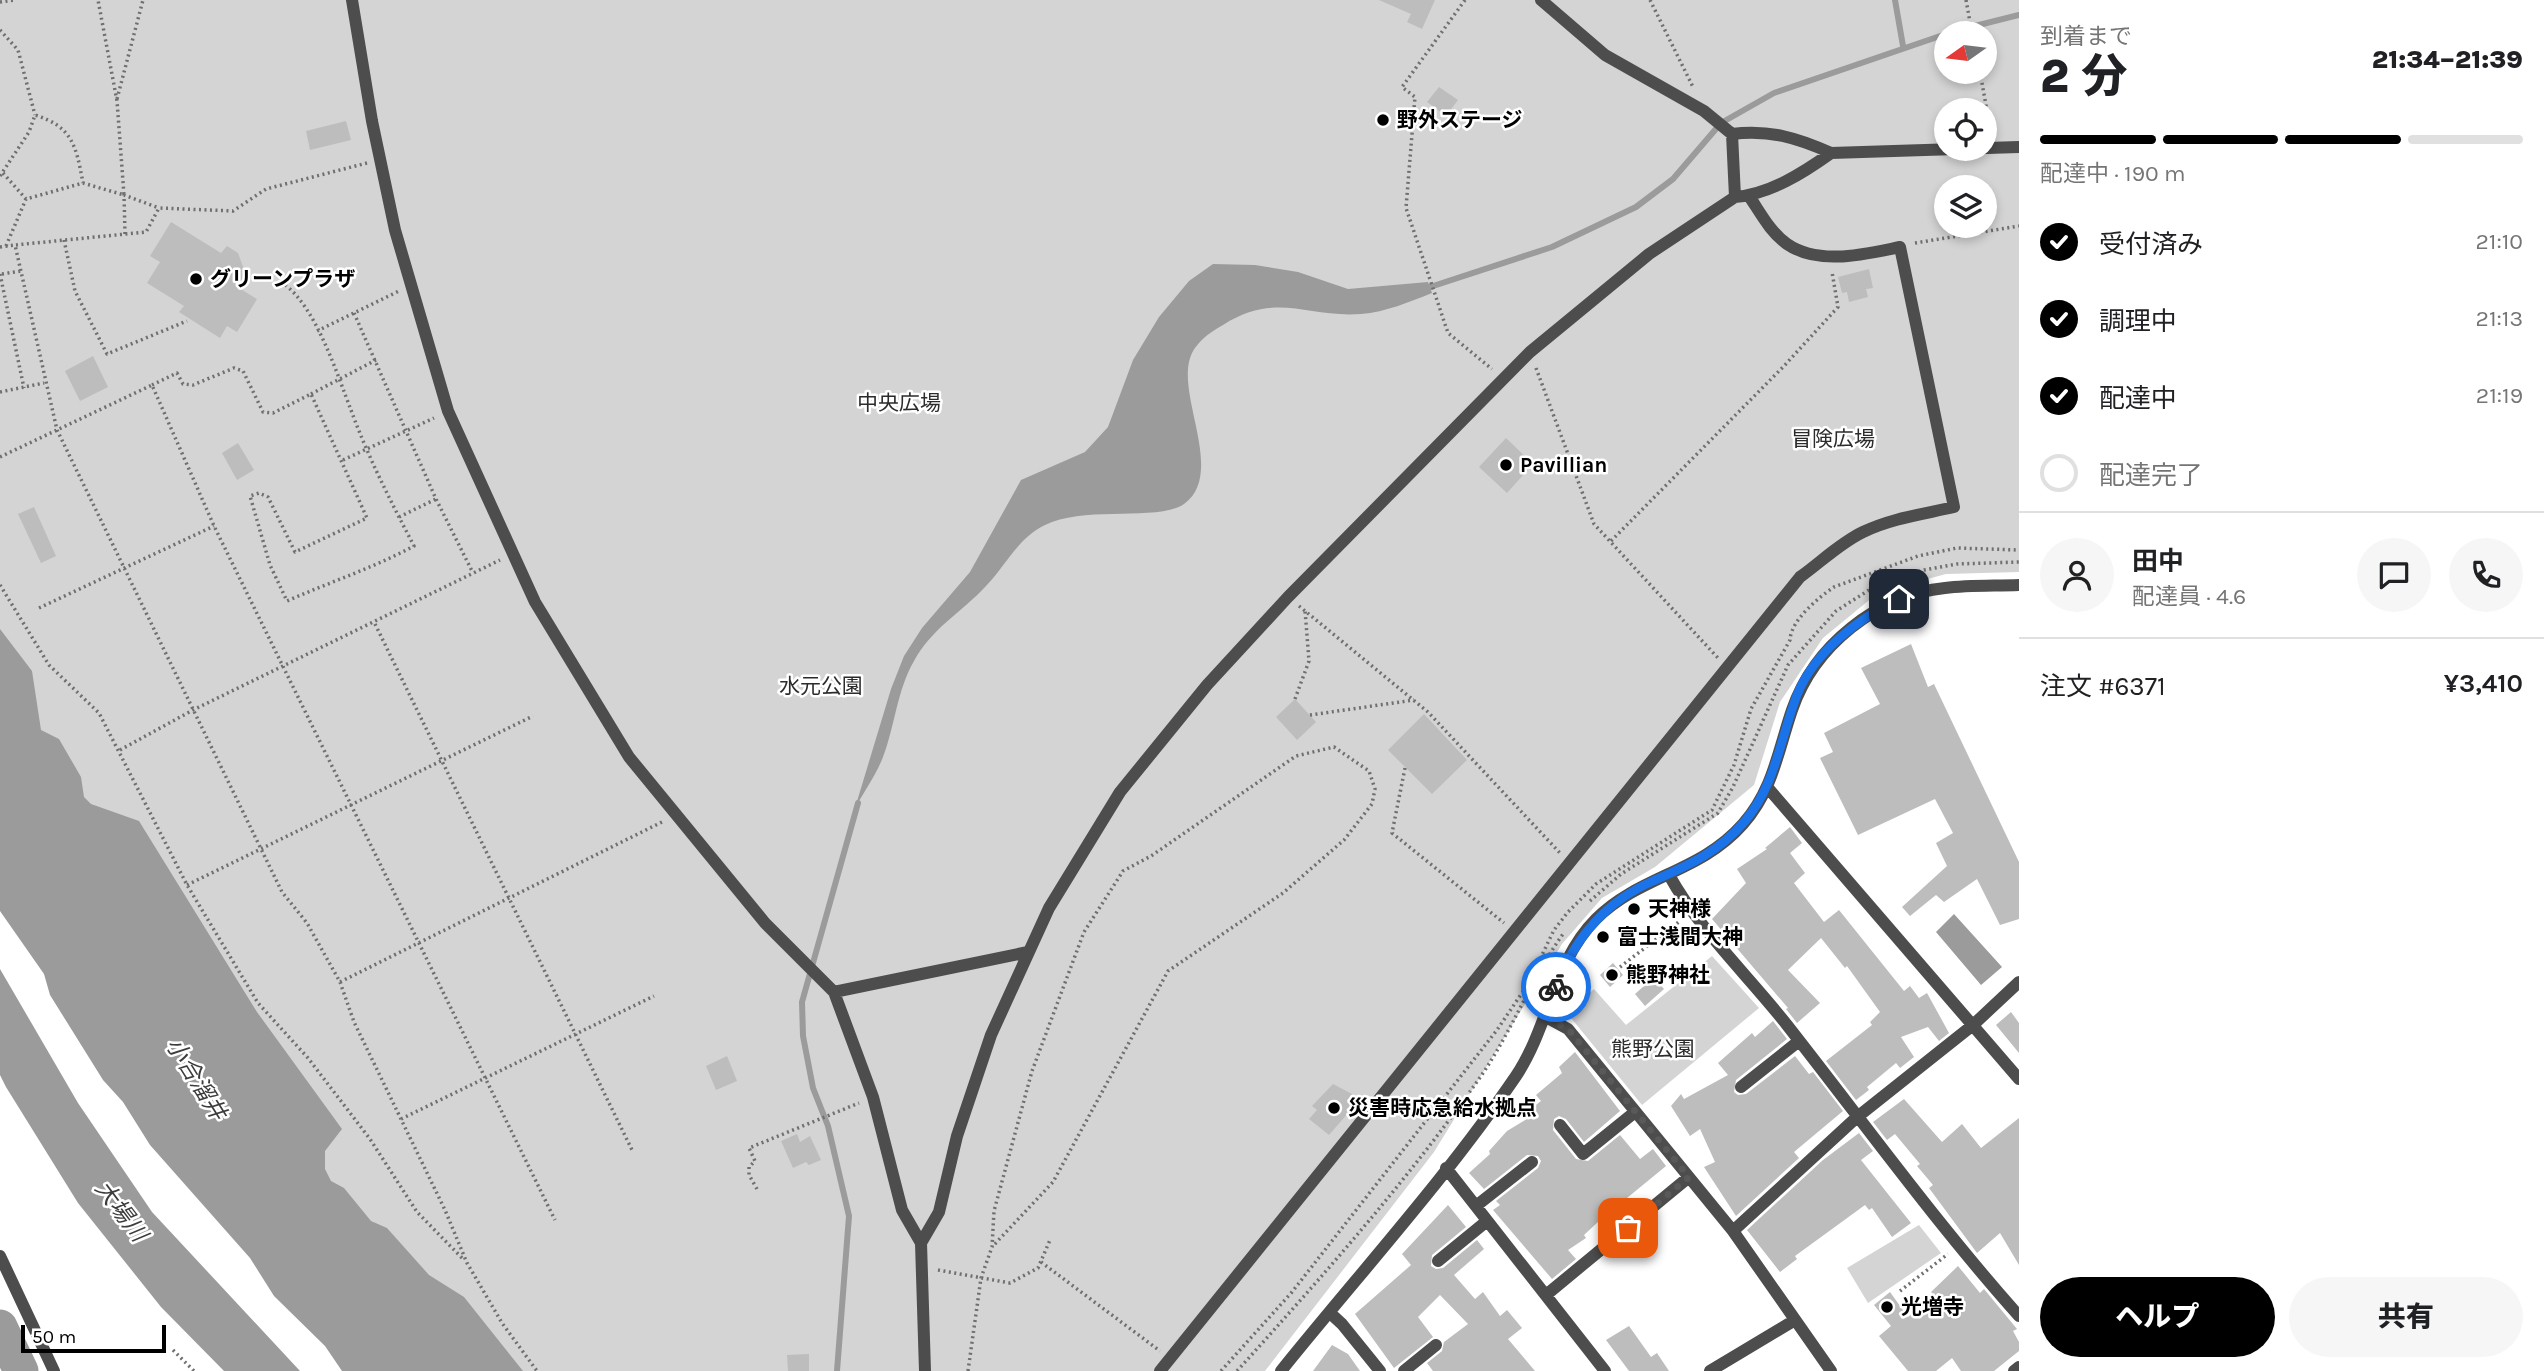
<!DOCTYPE html>
<html lang="ja">
<head>
<meta charset="utf-8">
<style>
	body { margin:0; font-family:Karla,"Noto Sans JP",sans-serif; background:#f6f6f6; color:#202124; height:100vh; display:flex; flex-direction:column; font-size:26px; white-space:nowrap }
	* { box-sizing:border-box; margin:0 }
	p { font-size:23px; color:#757577 }
	.icon { flex:none; width:38px; height:38px; fill:none; stroke:currentColor; stroke-width:2; stroke-linecap:round; stroke-linejoin:round }
	.map { position:relative; flex:1; overflow:hidden }
	.details { display:flex; flex-direction:column; background:#fff; width:525px }
	.details>* { flex:none }
	.needle { width:46px; rotate:256deg }
	.tools { position:absolute; left:1934px; top:21px; display:grid; gap:14px }
	.tools a { display:grid; place-items:center; width:63px; height:63px; border-radius:50%; background:#fff; box-shadow:0 4px 10px #0003; font-size:35px }
	.scale { position:absolute; left:21px; bottom:18px; width:145px; box-sizing:border-box; padding-left:7px; border:4px solid #000; border-top:0; font-size:19px; line-height:24px; white-space:nowrap; color:#000; -webkit-text-stroke:5px #fff; paint-order:stroke }
	.pin { position:absolute; display:grid; place-items:center; width:60px; height:60px; color:#fff; margin:-30px; border-radius:14px; box-shadow:0 4px 10px #0006 }
	.courier { position:absolute; display:grid; place-items:center; width:70px; height:70px; margin:-35px; border:5px solid #1a73e8; border-radius:50%; background:#fff; color:#222; box-shadow:0 2px 9px #0007 }
	.summary em { font-style:normal; font-weight:800 }
	.summary div { display:flex; flex-direction:column-reverse }
	.summary { display:flex; align-items:center; justify-content:space-between; height:119px; padding:0 21px }
	h1 { font-size:46px; font-weight:800; line-height:52px }
	.bar { display:grid; grid-template-columns:repeat(4,1fr); gap:10px 7px; align-content:center; height:84px; padding:0 21px }
	.bar i { height:9px; border-radius:5px; background:#e0e0e0 }
	.bar .active { background:#000 }
	.bar p { grid-column:span 4 }
	.line { display:flex; align-items:center; gap:18px; padding:0 21px; border-top:2px solid #e0e0e0 }
	.line div { flex:1 }
	.round { display:grid; place-items:center; flex:none; width:74px; height:74px; border-radius:37px; background:#f6f6f6 }
	ol { padding:0 21px; list-style:none }
	li { display:flex; align-items:center; gap:21px; height:77px }
	li p { margin-inline-start:auto }
	li .icon { padding:7px; border-radius:50%; background:#000; color:#fff; stroke-width:4 }
	li:last-child { color:#757577 }
	li i { width:38px; height:38px; border:4px solid #e0e0e0; border-radius:50% }
	.cta { display:flex; gap:14px; margin-top:auto; padding:14px 21px }
	.cta a { flex:1; height:80px; border-radius:42px; background:#000; color:#fff; font-size:28px; font-weight:800; line-height:80px; text-align:center }
	.cta a+a { background:#f6f6f6; color:#202124 }
	main { display:flex; flex:1; min-height:0 }
	.map>svg:first-child { display:block }
	.green { fill:#d4d4d4; fill-rule:evenodd }
	.water { fill:#9b9b9b }
	.lines { fill:none; stroke-linecap:round; stroke-linejoin:round }
	.stream { stroke:#9b9b9b; stroke-width:6 }
	.river { stroke:#9b9b9b; stroke-width:35 }
	.building { fill:#bdbdbd }
	.path { stroke:#6f6f6f; stroke-width:3.5; stroke-dasharray:2 3.5; stroke-linecap:butt }
	.minor { stroke:#4d4d4d; stroke-width:12 }
	.done { stroke:#595959; stroke-width:7; stroke-dasharray:0 12.6 }
	.route { stroke:#1a73e8; stroke-width:9 }
	.poi-dot { fill:#000; stroke:#fff; stroke-width:2.5 }
	.labels { text-anchor:middle; dominant-baseline:central; stroke-width:5; stroke-linejoin:round; paint-order:stroke }
	.poi-label { font-size:21px; font-weight:bold; fill:#000; stroke:#fff; text-anchor:start }
	.park-label { font-size:21px; fill:#2b2b2b; stroke:#fff }
	.water-label { font-size:23px; font-style:italic; fill:#3c3c3c; stroke:#fff }
</style>
</head>
<body>
<main>
<div class="map">
<svg width="2019" height="1371" viewBox="0 0 2019 1371">
	<rect width="100%" height="100%" fill="#fff"/>
	<!-- green -->
	<path class="green" d="M0,0H2019V572L1946,574L1879,592L1823,638L1780,702L1754,785L1655,867L1602,898L1562,944L1434,1152L1265,1371H468L405,1295L0,705ZM1946,33H1984V72H1946ZM1946,110H1984V149H1946ZM1946,187H1984V226H1946Z
		M1712,956L1759,1008L1642,1105L1567,1013L1594,989L1626,1025Z
		M1919,1225L1941,1253L1868,1303L1847,1268Z"/>
	<!-- water -->
	<path class="water" d="M1213,264L1255,265L1298,272L1348,289L1428,282L1432,293C1409,302 1386,312 1361,314C1306,318 1277,291 1223,325C1211,332 1203,337 1195,348C1168,385 1229,471 1184,504C1158,522 1085,505 1045,525C1018,538 1006,565 986,586C962,612 931,629 914,661C897,690 895,726 883,757C876,775 864,792 855,808L891,689L904,656L922,628L970,572L1021,480L1085,452L1108,427L1133,360L1159,317L1189,281Z
		M0,629L32,671L41,730L59,739L81,777L84,797L91,804L139,821L257,1012L342,1129L325,1151V1169L331,1181L344,1188L371,1221L387,1228L429,1275L464,1297L523,1371H342L325,1346L274,1296L250,1258L150,1145L123,1102L103,1080L50,995L44,974L0,911Z
		M1954,914L2002,967L1981,985L1936,932Z
		M0,969L78,1103L152,1212L300,1371H224L161,1307L78,1203L6,1087L0,1075Z"/>
	<g class="lines">
		<!-- stream -->
		<path class="stream" d="M1895,0L1903,46
			M1947,33L2019,15
			M1424,289L1552,247L1636,207L1673,179L1721,123L1774,93L1946,34
			M837,1371L849,1216L828,1126L813,1088L803,1036L802,1002L858,803"/>
		<!-- river -->
		<path class="river" d="M0,1327L21,1371"/>
	</g>
	<!-- building -->
	<path class="building" d="M1379,0H1435L1422,29L1407,22L1411,14Z
		M1439,87L1458,100L1446,116L1427,102Z
		M346,121L351,140L310,150L306,131Z
		M171,222L221,253L227,246L238,253L246,275L239,288L257,299L237,332L227,326L220,338L179,312L184,306L147,283L160,262L150,256Z
		M1869,269L1873,288L1866,289L1868,297L1849,302L1847,292L1842,293L1838,277Z
		M93,356L108,387L80,401L65,371Z
		M1506,438L1533,464L1507,493L1479,467Z
		M238,443L254,470L237,480L222,453Z
		M34,507L56,556L41,563L18,514Z
		M1911,644L1928,687L1934,684L2019,862V919L2000,925L1977,879L1944,902L1936,895L1910,916L1902,907L1947,866L1936,843L1953,833L1935,799L1858,835L1820,758L1833,752L1824,733L1880,704L1861,668Z
		M1295,699L1316,722L1297,740L1276,717Z
		M1424,714L1467,760L1432,794L1388,750Z
		M1790,827L1802,843L1790,853L1805,873L1794,883L1824,922L1839,910L1904,991L1910,986L1919,998L1927,993L1949,1033L1939,1041L1928,1027L1901,1037L1914,1057L1900,1068L1896,1063L1867,1087L1869,1090L1856,1100L1826,1061L1872,1025L1870,1022L1880,1012L1847,966L1845,968L1821,938L1788,970L1820,1003L1797,1023L1786,1009L1788,1008L1712,919L1746,883L1737,869L1767,849L1765,848Z
		M1613,963L1623,975L1610,987L1600,975Z
		M1654,977L1664,989L1645,1006L1635,994Z
		M2011,1012L2019,1023V1053L1996,1025Z
		M1773,1021L1787,1039L1736,1080L1734,1092L1738,1095L1746,1094L1795,1056L1809,1074L1813,1072L1843,1111L1794,1152L1799,1158L1736,1216L1704,1167L1715,1162L1700,1129L1690,1136L1671,1106L1681,1094L1684,1099L1728,1075L1718,1063L1752,1033L1755,1037Z
		M1575,1052L1620,1111L1584,1142L1566,1119L1559,1116L1554,1119L1553,1130L1576,1159L1588,1161L1620,1135L1640,1159L1653,1149L1666,1166L1599,1221L1584,1235L1586,1238L1568,1250L1576,1259L1552,1279L1493,1210L1500,1205L1496,1201L1538,1168L1541,1161L1538,1156L1527,1155L1484,1189L1469,1173L1490,1154L1489,1151L1507,1131L1527,1119L1523,1115L1541,1101L1536,1095L1562,1073L1559,1067Z
		M727,1056L737,1081L716,1090L706,1066Z
		M1333,1084L1352,1094L1350,1100L1356,1104L1329,1135L1309,1119L1317,1110L1312,1106Z
		M1904,1099L1942,1142L1962,1124L1981,1148L2019,1118V1265L2000,1233L1977,1253L1929,1188L1933,1185L1917,1166L1920,1164L1895,1134L1887,1140L1873,1122Z
		M1859,1133L1873,1151L1861,1160L1911,1223L1892,1237L1872,1208L1869,1210L1865,1205L1795,1256L1797,1259L1780,1272L1747,1230L1823,1160Z
		M797,1134L800,1142L810,1136L821,1160L809,1165L806,1162L793,1168L781,1141Z
		M1448,1205L1466,1227L1432,1255L1431,1266L1436,1269L1443,1268L1477,1240L1484,1249L1454,1275L1475,1299L1483,1292L1500,1316L1507,1310L1522,1328L1508,1339L1535,1371H1433L1427,1363L1442,1351L1444,1342L1468,1324L1440,1295L1418,1317L1433,1337L1394,1368L1355,1314L1411,1265L1402,1254Z
		M1958,1266L1980,1293L1984,1289L2017,1329L2013,1331L2019,1342V1351L1994,1371H1961L1952,1358L1936,1371H1908L1879,1336L1891,1326L1874,1305L1890,1292L1908,1317L1934,1295L1931,1292Z
		M1629,1326L1651,1357L1657,1353L1669,1371H1629L1606,1340Z
		M1332,1345L1348,1354L1360,1371H1313Z
		M809,1354V1371H788L787,1355Z"/>
	<g class="lines">
		<!-- path -->
		<path class="path" d="M1465,0L1402,87L1415,97L1406,208L1448,333L1492,369
			M1650,0L1693,87
			M1966,0L1972,33
			M0,2L14,0
			M0,30L18,50L35,115
			M1980,72L1991,133
			M117,99L143,0
			M367,163L266,189L233,211L159,208L146,232L15,245L57,430L282,892L307,923L340,982L354,1022L445,1210L467,1263L502,1323L537,1371
			M3,173L26,199
			M0,176L29,132L35,115C73,127 76,146 83,183
			M125,234L124,195L159,208
			M64,240L75,291L107,354L187,321
			M1915,243L2019,226
			M6,246L26,199L83,183L124,195L117,101L98,0
			M0,247L15,245
			M0,274L24,388
			M2,274L21,271
			M354,313L436,499L473,573
			M317,331L399,291
			M1536,368L1594,524L1718,658
			M152,385L177,373L183,384L193,385L234,368L243,371L263,412L273,413L311,394L367,518L295,552L268,497L259,493L250,496L270,565L287,601C330,582 373,568 414,546C391,502 368,457 351,410C337,374 316,307 284,284
			M0,392L44,383
			M311,394L376,360
			M0,457L152,385L214,526L555,1220
			M343,460L434,418
			M399,517L436,499
			M1611,541L1784,366L1838,307L1832,272
			M0,585L49,665L99,713L187,885L258,1003L308,1058L370,1139L417,1212L464,1260
			M1299,606L1428,712L1560,853
			M39,608L214,526
			M375,624L633,1152
			M1295,699L1309,661L1305,610
			M1310,715L1414,700
			M120,750L193,710L500,560
			M1405,768L1392,833L1504,923
			M187,885L533,716
			M1590,901L1621,874L1718,813L1733,787L1788,665L1836,611L1877,585L1924,570L1957,564L2019,562
			M1620,967L1680,921
			M340,982L664,821
			M401,1119L654,996
			M757,1189L749,1175V1167L755,1161L749,1148L859,1103
			M1041,1262L1160,1351
			M938,1270L1010,1283L1038,1268L1050,1240
			M1900,1291L1948,1254
			M173,1350L194,1371
			M968,1371L981,1278L992,1247L994,1211L1032,1071L1084,932L1123,871L1151,856L1296,756L1334,747L1369,771L1375,789L1372,804L1344,840L1283,893L1168,971L1053,1182L992,1247
			M1221,1371L1292,1292L1497,1030L1528,984L1554,930L1568,912L1596,884L1712,810L1734,765L1751,709L1790,640C1791,620 1818,598 1834,587L1918,556L1957,548L2019,550
			M1237,1371C1322,1277 1408,1180 1481,1076C1512,1031 1531,979 1563,934"/>
		<!-- minor -->
		<path class="minor" d="M352,0L372,121L395,230L448,411L535,602L629,757L765,923L834,992L873,1097L902,1210L921,1243L925,1371
			M1541,0L1605,55L1704,111L1732,134C1768,129 1798,138 1831,153L2019,147
			M1732,134L1735,197
			M1768,788L2019,1079
			M1669,875C1700,931 1748,975 1787,1025C1864,1123 1936,1223 2019,1316
			M834,992L1028,952
			M1544,1016L1568,1029L1733,1231L1831,1371
			M1741,1087L1799,1041
			M1560,1125L1583,1154L1635,1112
			M1446,1168L1605,1371
			M1476,1206L1532,1162
			M1733,1231L1856,1118L1973,1025L2019,982
			M921,1243L939,1212L957,1136L991,1035L1049,908L1120,792L1207,685L1288,597L1530,352L1649,254L1735,197C1770,194 1803,173 1831,153
			M0,1256L54,1371
			M1438,1261L1487,1221
			M1546,1295L1689,1177
			M1330,1313L1342,1324L1380,1371
			M1160,1371L1800,577C1821,562 1840,543 1863,532C1892,518 1924,514 1954,507L1900,247C1865,254 1819,266 1787,244C1770,232 1760,212 1749,196
			M1281,1371C1359,1274 1445,1180 1516,1076C1549,1027 1553,962 1596,919C1640,875 1700,873 1743,824C1773,790 1778,751 1792,710C1814,646 1877,595 1945,588C1969,585 1994,586 2019,585
			M1404,1371L1436,1345
			M1710,1371L1795,1320
			M2014,1371L2019,1367"/>
	</g>
	<g class="lines">
		<!-- done -->
		<path class="done" d="M1556,987L1544,1016L1568,1029L1689,1177L1628,1228"/>
		<!-- route -->
		<path class="route" d="M1556,987C1574,939 1605,902 1653,881C1689,865 1719,852 1745,821C1776,784 1780,739 1797,695C1814,652 1859,618 1899,599"/>
	</g>
	<!-- markers -->
	<g class="poi-dot">
		<circle cx="1383" cy="120" r="7"/>
		<circle cx="196" cy="279" r="7"/>
		<circle cx="1506" cy="465" r="7"/>
		<circle cx="1634" cy="909" r="7"/>
		<circle cx="1603" cy="937" r="7"/>
		<circle cx="1612" cy="975" r="7"/>
		<circle cx="1334" cy="1108" r="7"/>
		<circle cx="1887" cy="1307" r="7"/>
	</g>
	<g class="labels">
		<!-- poi labels -->
		<g class="poi-label">
			<text x="1397" y="120">野外ステージ</text>
			<text x="210" y="279">グリーンプラザ</text>
			<text x="1520" y="465">Pavillian</text>
			<text x="1648" y="909">天神様</text>
			<text x="1617" y="937">富士浅間大神</text>
			<text x="1626" y="975">熊野神社</text>
			<text x="1348" y="1108">災害時応急給水拠点</text>
			<text x="1901" y="1307">光増寺</text>
		</g>
		<!-- park labels -->
		<g class="park-label">
			<text x="899" y="403">中央広場</text>
			<text x="1833" y="439">冒険広場</text>
			<text x="821" y="686">水元公園</text>
			<text x="1653" y="1049">熊野公園</text>
		</g>
		<!-- water labels -->
		<g class="water-label">
			<text transform="translate(196 1079) rotate(58)">小合溜井</text>
			<text transform="translate(121 1211) rotate(53)">大場川</text>
		</g>
	</g>
</svg>
<div class="tools">
<a><svg class="needle" viewBox="-14 -14 28 28"><path d="M0-13l5 13h-10z" fill="#e53935"/><path d="M0 13l5-13h-10z" fill="#757577"/></svg></a>
<a><svg class="icon" aria-label="locate" viewBox="0 0 24 24"><circle cx="12" cy="12" r="6"/><path d="M12 2v4M12 18v4M2 12h4M18 12h4"/></svg></a>
<a><svg class="icon" aria-label="layers" viewBox="0 0 24 24"><path d="M12 4l9 5-9 5-9-5zM3 14l9 5 9-5"/></svg></a>
</div>
<div class="scale">50 m</div>
<div class="pin" style="left:1628px;top:1228px;background:#ea580c"><svg class="icon" aria-label="bag" viewBox="0 0 24 24"><path d="M5 8h14l-1 12H6zM9 8a3 3 0 0 1 6 0"/></svg></div>
<div class="pin" style="left:1899px;top:599px;background:#1f2937"><svg class="icon" aria-label="home" viewBox="0 0 24 24"><path d="M3 11l9-7 9 7M6 9v11h12V9"/></svg></div>
<div class="courier" style="left:1556px;top:987px"><svg class="icon" aria-label="bike" viewBox="0 0 24 24"><circle cx="6" cy="16" r="4"/><circle cx="18" cy="16" r="4"/><path d="M6 16l4-8h5l3 8M10 8l3 8H6M13 5h3"/></svg></div>
</div>
<section class="details">
<div class="summary"><div><h1>2 分</h1><p>到着まで</p></div><em>21:34–21:39</em></div>
<div class="bar"><i class="active"></i><i class="active"></i><i class="active"></i><i></i><p>配達中 · 190 m</p></div>
<ol>
<li><svg class="icon" aria-label="check" viewBox="0 0 24 24"><path d="M5 12l5 5 9-10"/></svg>受付済み<p>21:10</p></li>
<li><svg class="icon" aria-label="check" viewBox="0 0 24 24"><path d="M5 12l5 5 9-10"/></svg>調理中<p>21:13</p></li>
<li><svg class="icon" aria-label="check" viewBox="0 0 24 24"><path d="M5 12l5 5 9-10"/></svg>配達中<p>21:19</p></li>
<li><i></i>配達完了</li>
</ol>
<div class="line" style="height:126px"><a class="round"><svg class="icon" aria-label="person" viewBox="0 0 24 24"><circle cx="12" cy="8" r="4"/><path d="M4 21q1-7 8-7t8 7"/></svg></a><div><b>田中</b><p>配達員 · 4.6</p></div><a class="round"><svg class="icon" aria-label="chat" viewBox="0 0 24 24"><path d="M4 5h16v11H9l-5 4z"/></svg></a><a class="round"><svg class="icon" aria-label="phone" viewBox="0 0 24 24"><path d="M5 4h4l2 5-3 2q2 4 5 5l2-3 5 2v4C11 20 4 13 5 4z"/></svg></a></div>
<div class="line" style="height:91px"><div>注文 #6371</div><b>¥3,410</b></div>
<div class="cta"><a>ヘルプ</a><a>共有</a></div>
</section>
</main>
</body>
</html>
